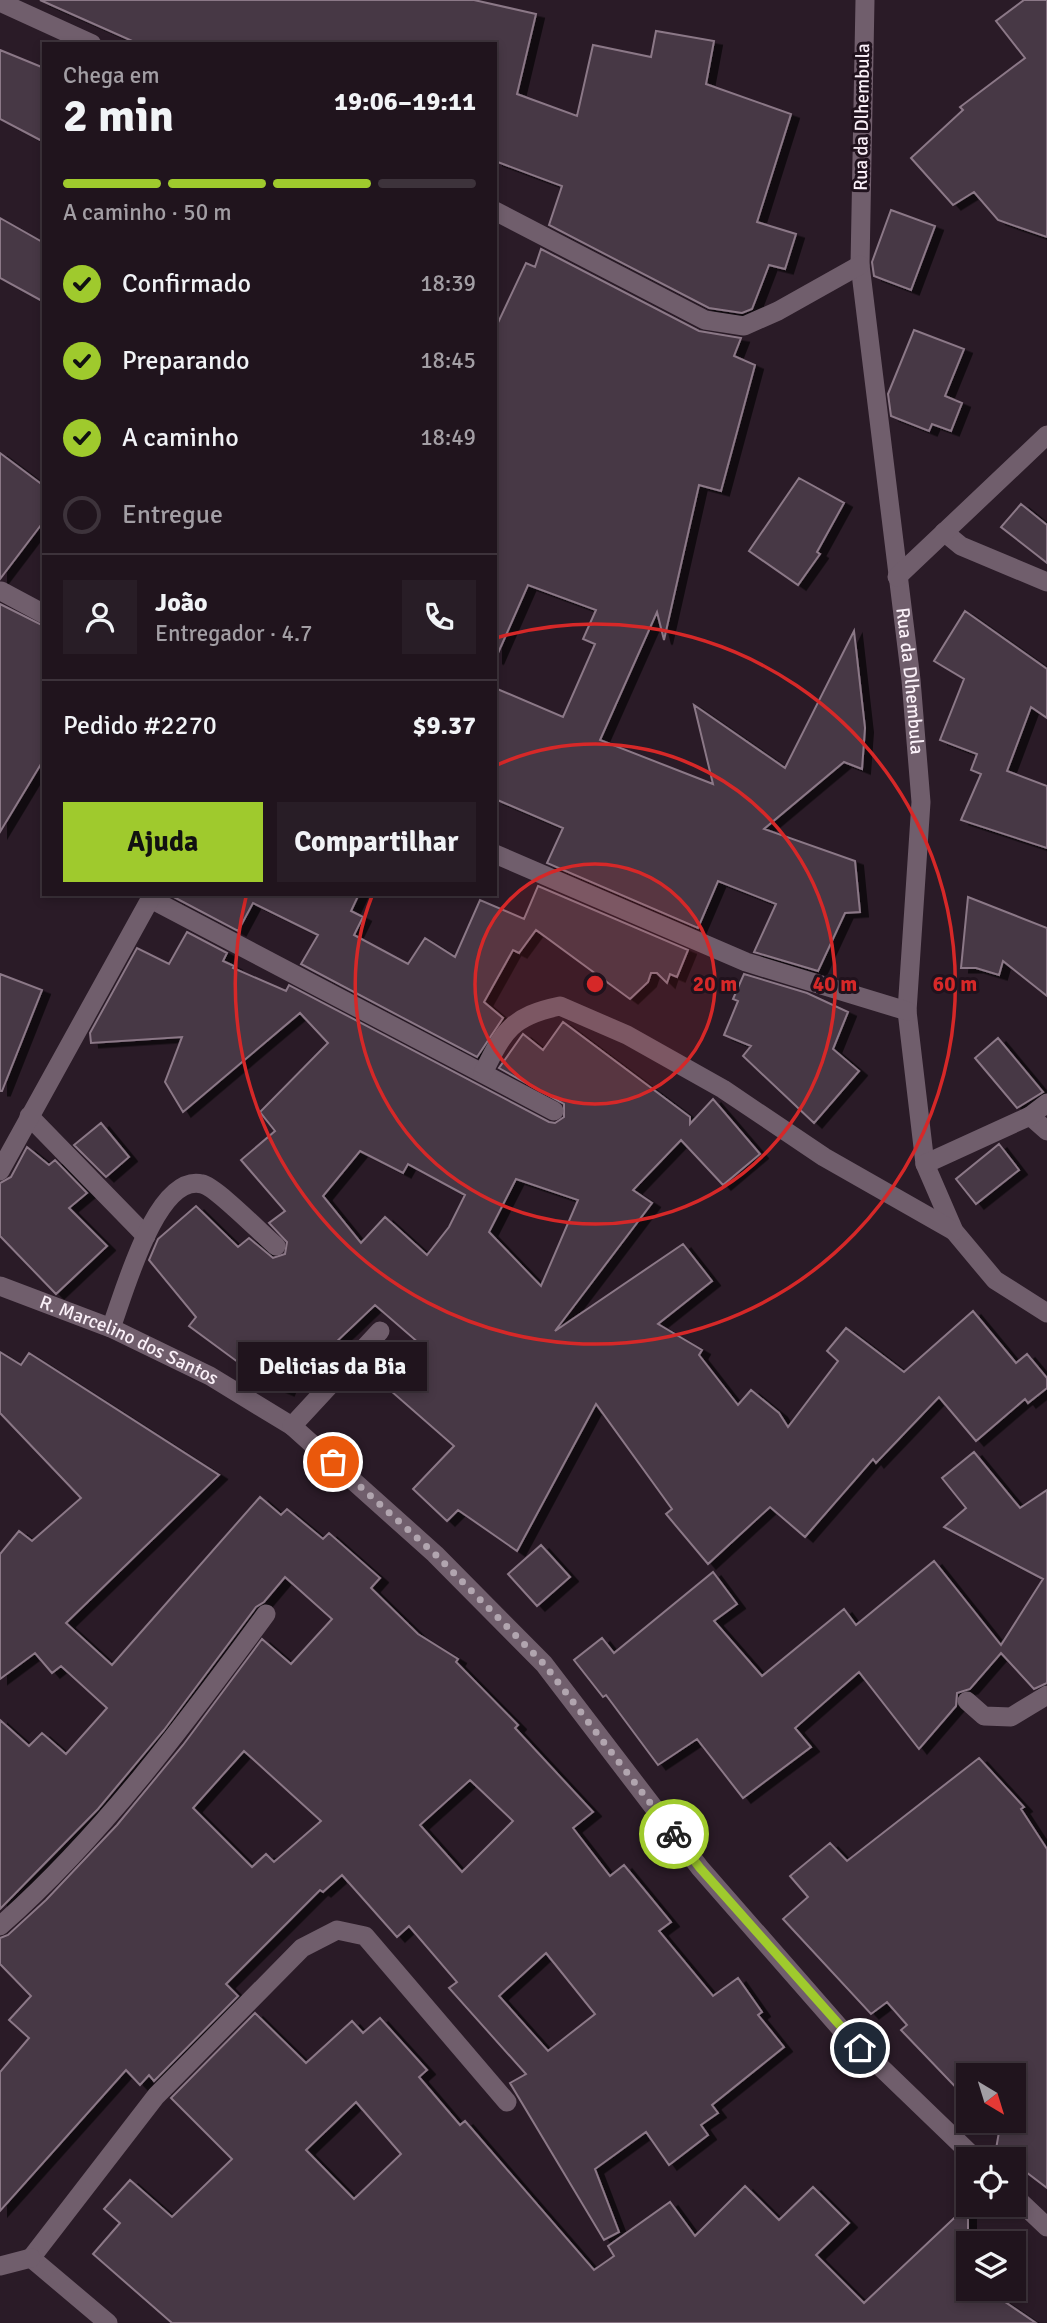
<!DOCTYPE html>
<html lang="pt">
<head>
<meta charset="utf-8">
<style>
	body { margin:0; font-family:Signika,sans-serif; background:#281d26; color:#f1f3f6; height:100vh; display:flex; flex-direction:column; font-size:26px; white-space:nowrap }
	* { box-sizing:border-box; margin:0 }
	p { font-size:23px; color:#a29ea4 }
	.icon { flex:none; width:38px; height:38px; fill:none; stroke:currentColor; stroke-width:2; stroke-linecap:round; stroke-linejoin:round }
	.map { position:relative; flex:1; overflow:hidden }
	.details { position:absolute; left:42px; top:42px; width:455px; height:854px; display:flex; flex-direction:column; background:#20141d; border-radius:0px; box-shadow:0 4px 10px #0003,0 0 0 2px #3d333b }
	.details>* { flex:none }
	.needle { width:46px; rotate:142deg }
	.controls { position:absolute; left:956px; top:2063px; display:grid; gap:14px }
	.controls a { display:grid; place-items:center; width:70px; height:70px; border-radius:0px; background:#20141d; box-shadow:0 4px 10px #0003,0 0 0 2px #3d333b; font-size:35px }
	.pin { position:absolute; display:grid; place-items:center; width:60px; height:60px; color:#fff; margin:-30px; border:4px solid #fff; border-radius:50%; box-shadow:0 2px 7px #0007 }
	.courier { position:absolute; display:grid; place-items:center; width:70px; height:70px; margin:-35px; border:5px solid #9fca2d; border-radius:50%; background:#fff; color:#222; box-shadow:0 2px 9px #0007 }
	.bubble { position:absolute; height:49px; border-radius:0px; background:#20141d; box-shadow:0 4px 10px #0003,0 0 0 2px #3d333b; font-size:23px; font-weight:700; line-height:49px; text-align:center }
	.summary em { font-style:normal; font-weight:700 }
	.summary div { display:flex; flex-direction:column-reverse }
	.summary { display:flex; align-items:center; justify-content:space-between; height:119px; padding:0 21px }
	h1 { font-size:46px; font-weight:700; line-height:52px }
	.bar { display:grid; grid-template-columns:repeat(4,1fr); gap:10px 7px; align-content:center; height:84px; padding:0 21px }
	.bar i { height:9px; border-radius:5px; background:#3d333b }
	.bar .on { background:#9fca2d }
	.bar p { grid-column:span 4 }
	.line { display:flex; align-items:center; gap:18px; padding:0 21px; border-top:2px solid #3d333b }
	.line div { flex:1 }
	.round { display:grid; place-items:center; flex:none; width:74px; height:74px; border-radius:0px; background:#281d26 }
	ol { padding:0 21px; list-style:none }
	li { display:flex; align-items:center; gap:21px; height:77px }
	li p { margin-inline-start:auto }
	li .icon { padding:7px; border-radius:50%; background:#9fca2d; color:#111; stroke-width:4 }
	li:last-child { color:#a29ea4 }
	li i { width:38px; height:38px; border:4px solid #3d333b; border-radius:50% }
	.action { display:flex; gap:14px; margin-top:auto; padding:14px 21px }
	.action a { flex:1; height:80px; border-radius:0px; background:#9fca2d; color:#111; font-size:28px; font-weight:700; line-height:80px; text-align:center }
	.action a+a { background:#281d26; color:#f1f3f6 }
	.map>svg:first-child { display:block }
	.building { fill:#473744; stroke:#8b7887; stroke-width:2; fill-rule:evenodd; filter:url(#shadow) }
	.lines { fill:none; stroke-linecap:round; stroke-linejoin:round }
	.minor { stroke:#705e6c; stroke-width:19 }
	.done { stroke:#b1a5af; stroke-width:7; stroke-dasharray:0 12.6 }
	.route { stroke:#9fca2d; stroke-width:9 }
	.ring { fill:none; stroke:#d62828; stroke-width:3.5 }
	.labels { text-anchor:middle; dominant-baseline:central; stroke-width:6; stroke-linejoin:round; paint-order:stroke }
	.street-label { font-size:19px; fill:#faf0f8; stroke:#20121d }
	.centre { fill:#d62828; stroke:#20121d; stroke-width:3.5 }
	.ring-label { font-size:21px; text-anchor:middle; font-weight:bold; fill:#d62828; stroke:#20121d; stroke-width:6; stroke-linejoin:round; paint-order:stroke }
</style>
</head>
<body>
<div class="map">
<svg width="1047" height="2323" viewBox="0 0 1047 2323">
	<defs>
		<filter id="shadow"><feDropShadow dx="8" dy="4.5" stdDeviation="0" flood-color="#0009"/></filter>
	</defs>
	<rect width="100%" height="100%" fill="#2a1b27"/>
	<!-- building -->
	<path class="building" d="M40,0H474L536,14L517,94L577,116L593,45L651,57L656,31L714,41L706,84L791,114L757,222L796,234L785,269L769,265L752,309L742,313L709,308L549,225L562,186L495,161V44H139Z
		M1024,0H1047V237L998,220L974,192L953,205L911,158L963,110L960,107L1025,58L996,21Z
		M0,50L44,68V142L0,119Z
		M891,210L935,226L911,290L874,276L872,262Z
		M0,218L44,243V302L0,278Z
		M541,249L699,331L741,338L734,356L755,365L721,491L699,485L664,640L657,612L600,740L713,784L694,705L785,768L854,631L865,728L862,769L844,762L764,829L855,861L860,912L845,913L818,971L754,952L776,904L718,881L698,928L547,863L563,828L495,799V688L563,717L595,644L583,639L596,610L528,585L495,660V329L526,263L535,267Z
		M914,330L964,349L945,396L962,403L951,431L932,424L929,431L891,416L888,394Z
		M0,453L44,486V521L0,579Z
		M799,478L844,503L817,552L820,554L798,585L749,551Z
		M1021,504L1047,525V563L1001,527Z
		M0,604L44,626V759L0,832Z
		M965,611L1047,669V718L1031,707L1007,771L1047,786V848L961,820L981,774L971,770L977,754L940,740L964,679L934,661Z
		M538,886L688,950L677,977L670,974L667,983L657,973H651L648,982L630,999L536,930L519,953L513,950L484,1002L503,1018L477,1057L301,964L318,935L253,903L238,931L168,894H359L351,911L363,917L354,935L408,964L425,938L455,957L480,900L524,919Z
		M968,897L1047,928V996L1003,961L999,975L976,968H961Z
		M187,932L227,953L223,961L234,966L233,968L286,991L289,985L549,1122L555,1123L564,1117V1104L499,1068L523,1034L543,1050L563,1022L690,1117V1124L713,1099L760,1154L723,1185L681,1140L633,1190L652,1203L555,1331L683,1244L712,1281L658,1324L702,1350L699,1355L738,1405L751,1390L779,1413L788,1427L838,1361L827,1351L846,1328L904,1372L973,1311L1016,1363L1027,1354L1047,1378V1388L1028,1403L1025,1399L976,1441L939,1397L876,1463L873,1459L805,1537L770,1507L708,1564L666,1514L672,1509L596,1404L517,1551L458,1510L447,1521L413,1489L454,1446L391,1391L427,1350L375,1305L335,1343L316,1378L296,1367L286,1391L265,1382L189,1326L196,1317L149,1260L158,1239L196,1206L238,1247L249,1238L273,1258L285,1254L287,1242L269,1223L285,1211L241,1160L275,1131L260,1112L328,1043L300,1013L183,1112L165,1082L182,1037L91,1043L90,1033L137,948L169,964ZM360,1151L403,1173L408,1164L465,1195L449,1227L427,1255L385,1217L361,1243L323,1196ZM516,1179L578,1200L541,1286L489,1232Z
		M0,974L42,990L2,1091H0Z
		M744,974L807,993L848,1012L833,1049L859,1071L814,1123L743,1056L751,1046L724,1035L738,1001L733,999Z
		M998,1038L1043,1092L1017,1108L975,1058Z
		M101,1123L129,1157L106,1177L74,1145Z
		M999,1144L1019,1170L976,1204L956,1179Z
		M27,1147L49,1165L55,1160L87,1193L69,1208L107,1246L56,1294L0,1236V1183L11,1177Z
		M0,1352L21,1365L29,1353L219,1475L66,1623L112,1665L260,1497L281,1515L287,1509L323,1539L329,1533L380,1578L371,1588L418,1634L458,1659L456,1662L518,1725L515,1728L593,1812L573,1828L610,1876L624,1865L671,1922L659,1931L713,1996L738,1978L762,2012L758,2015L784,2047L712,2105L718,2113L701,2125L708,2135L669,2165L646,2132L595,2169L619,2232L604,2240L510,2083L526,2074L449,1988L457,1982L409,1926L397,1937L342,1875L323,1892L320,1890L226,1984L238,1996L154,2081L149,2075L140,2085L126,2070L0,2211V2072L29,2038L9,2020L31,1996L0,1964V1938L8,1935L46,1900L117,1825L183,1745L262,1639L291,1664L332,1619L285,1577L264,1602L256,1607L164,1730L98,1809L0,1909V1720L29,1746L42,1733L66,1754L107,1708L61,1666L52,1673L35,1653L0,1679V1554L19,1531L32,1541L81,1498L0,1413ZM244,1751L321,1821L274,1862L266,1854L252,1867L193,1808ZM470,1780L513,1821L462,1872L420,1825ZM546,1953L595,2014L548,2051L499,1996Z
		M974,1452L1020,1508L1047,1490V1683L1034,1689L1001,1653L970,1689L957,1693L956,1706L919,1749L859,1672L795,1728L811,1747L743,1798L697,1739L658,1765L606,1695L603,1697L574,1660L602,1638L614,1653L713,1572L737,1604L714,1621L762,1676L844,1609L856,1625L934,1561L1001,1645L1043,1579L944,1527L966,1508L942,1478Z
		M541,1545L570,1577L537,1606L508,1574Z
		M979,1758L1024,1807L1021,1809L1047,1849V2188L996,2149L999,2132L988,2121H1013V2076H968V2100L901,2030L907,2025L887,2002L871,2014L783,1919L808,1897L790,1876L830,1843L847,1861Z
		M255,2013L306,2063L352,2021L363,2033L380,2018L427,2070L419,2077L460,2125L465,2121L594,2270L614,2256L608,2246L670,2202L695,2236L745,2186L779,2220L813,2187L849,2223L816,2255L864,2303L968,2205V2289H986L1036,2323H172L93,2254L120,2223L104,2209L130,2180L172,2217L232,2159L171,2098ZM356,2102L401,2154L354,2199L306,2150Z"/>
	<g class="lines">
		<!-- minor -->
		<g class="minor">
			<path id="s1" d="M865,0L860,265L911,680L921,802L907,1011L925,1164L954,1231L995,1280L1047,1313"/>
			<path d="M0,2L92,44"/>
			<path d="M495,211L705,320L744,326L778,311L860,265"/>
			<path d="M944,532L961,546L1047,582"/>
			<path d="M897,577L1047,435"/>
			<path d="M1,591L44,614"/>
			<path d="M495,854L746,962L907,1011"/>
			<path d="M151,899L554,1111"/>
			<path d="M483,1073C504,1030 512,1016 560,1006L627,1035L723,1089L824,1157L954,1231"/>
			<path d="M29,1116L146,1236"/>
			<path d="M1030,1116L1047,1131"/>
			<path d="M925,1164L1030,1116L1047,1103"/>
			<path d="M0,1171L153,894"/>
			<path id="s2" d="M0,1286L111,1328L210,1376L292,1426L435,1554L544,1664L700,1868L841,2029L977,2160"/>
			<path d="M111,1328C124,1294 156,1173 202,1184C215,1186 263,1235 276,1246"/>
			<path d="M292,1426L380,1331"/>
			<path d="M967,1701L984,1716L1011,1717L1047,1695"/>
			<path d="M0,1926C102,1836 185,1724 266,1614"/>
			<path d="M1013,2195L1047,2227"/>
			<path d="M31,2258L156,2096L302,1948L337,1930L365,1936L507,2102"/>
			<path d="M31,2258L108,2323"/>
			<path d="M0,2266L31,2258"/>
		</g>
	</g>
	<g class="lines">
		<!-- done -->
		<path class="done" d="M333,1462L435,1554L544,1664L674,1834"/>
		<!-- route -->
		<path class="route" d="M674,1834L700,1868L860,2048"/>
	</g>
	<!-- distance rings -->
	<circle cx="595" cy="984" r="120" fill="#d62828" fill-opacity=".12"/>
	<g class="ring">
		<circle cx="595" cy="984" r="120"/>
		<path d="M495 766A240 240 0 1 1 372 896"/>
		<path d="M496 638A360 360 0 1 1 246 897"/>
	</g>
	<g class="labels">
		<!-- street labels -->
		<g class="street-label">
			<text transform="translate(862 117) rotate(-89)">Rua da Dlhembula</text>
			<text stroke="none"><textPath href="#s1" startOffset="684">Rua da Dlhembula</textPath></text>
			<text stroke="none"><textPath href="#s2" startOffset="140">R. Marcelino dos Santos</textPath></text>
		</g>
	</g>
	<circle cx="595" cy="984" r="10" class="centre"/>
	<g class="ring-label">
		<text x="715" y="991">20 m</text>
		<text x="835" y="991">40 m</text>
		<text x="955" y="991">60 m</text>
	</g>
</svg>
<div class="controls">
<a><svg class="needle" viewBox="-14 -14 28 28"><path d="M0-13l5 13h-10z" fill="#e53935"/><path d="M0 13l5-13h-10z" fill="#a29ea4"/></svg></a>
<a><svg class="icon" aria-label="locate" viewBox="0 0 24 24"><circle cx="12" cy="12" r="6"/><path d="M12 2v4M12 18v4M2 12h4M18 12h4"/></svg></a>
<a><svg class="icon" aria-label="layers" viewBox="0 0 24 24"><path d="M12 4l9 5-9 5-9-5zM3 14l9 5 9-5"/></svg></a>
</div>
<div class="pin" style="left:333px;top:1462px;background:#ea580c"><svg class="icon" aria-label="bag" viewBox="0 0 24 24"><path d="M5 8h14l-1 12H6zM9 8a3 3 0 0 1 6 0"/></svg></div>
<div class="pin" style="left:860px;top:2048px;background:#1f2937"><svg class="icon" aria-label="home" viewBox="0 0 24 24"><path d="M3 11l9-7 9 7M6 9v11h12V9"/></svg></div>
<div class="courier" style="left:674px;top:1834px"><svg class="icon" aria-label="bike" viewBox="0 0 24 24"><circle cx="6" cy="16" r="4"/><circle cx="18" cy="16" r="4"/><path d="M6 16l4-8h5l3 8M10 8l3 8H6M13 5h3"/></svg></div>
<div class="bubble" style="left:238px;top:1342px;width:189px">Delicias da Bia</div>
<section class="details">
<div class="summary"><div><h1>2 min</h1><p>Chega em</p></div><em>19:06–19:11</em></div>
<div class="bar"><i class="on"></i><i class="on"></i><i class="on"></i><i></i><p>A caminho · 50 m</p></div>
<ol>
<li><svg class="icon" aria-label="check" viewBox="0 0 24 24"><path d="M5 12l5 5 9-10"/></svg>Confirmado<p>18:39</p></li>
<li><svg class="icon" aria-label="check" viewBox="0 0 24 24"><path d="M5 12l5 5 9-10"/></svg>Preparando<p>18:45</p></li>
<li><svg class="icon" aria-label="check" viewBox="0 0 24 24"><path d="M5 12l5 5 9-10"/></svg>A caminho<p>18:49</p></li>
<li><i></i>Entregue</li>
</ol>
<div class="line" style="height:126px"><a class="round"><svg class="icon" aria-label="person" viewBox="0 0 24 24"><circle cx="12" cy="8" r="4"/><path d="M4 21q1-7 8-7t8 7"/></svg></a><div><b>João</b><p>Entregador · 4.7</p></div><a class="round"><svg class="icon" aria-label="phone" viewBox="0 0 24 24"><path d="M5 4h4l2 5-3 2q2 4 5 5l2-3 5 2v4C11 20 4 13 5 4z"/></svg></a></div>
<div class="line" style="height:91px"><div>Pedido #2270</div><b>$9.37</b></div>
<div class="action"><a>Ajuda</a><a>Compartilhar</a></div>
</section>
</div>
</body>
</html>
